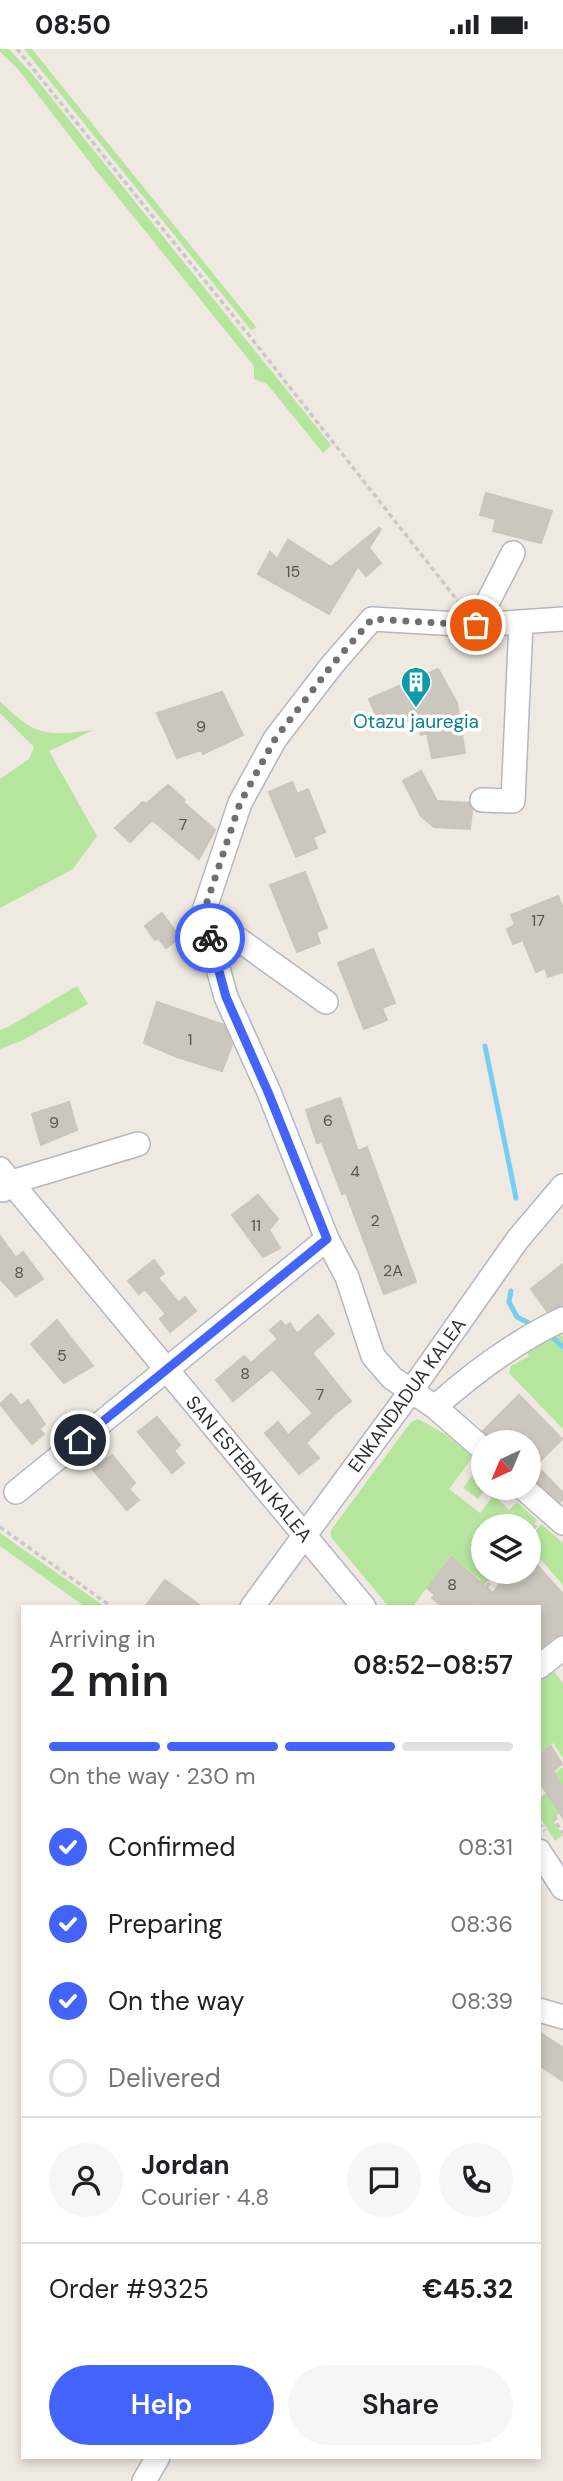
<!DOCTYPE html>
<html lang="en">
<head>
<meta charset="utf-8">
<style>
	body { margin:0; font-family:"DM Sans",sans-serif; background:#f6f6f6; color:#202124; height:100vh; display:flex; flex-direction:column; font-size:26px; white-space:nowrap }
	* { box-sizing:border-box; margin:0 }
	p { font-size:23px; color:#757577 }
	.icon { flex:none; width:38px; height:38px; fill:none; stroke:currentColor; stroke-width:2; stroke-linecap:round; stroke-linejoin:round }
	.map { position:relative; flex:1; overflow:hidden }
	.side { position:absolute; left:21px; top:1556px; width:520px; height:854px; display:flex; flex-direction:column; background:#fff; border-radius:0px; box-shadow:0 4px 10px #0003 }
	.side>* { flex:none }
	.needle { width:46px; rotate:224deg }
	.fabs { position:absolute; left:471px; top:1381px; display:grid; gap:14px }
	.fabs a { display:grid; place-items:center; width:70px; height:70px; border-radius:50%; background:#fff; box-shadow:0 4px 10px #0003; font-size:35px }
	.pin { position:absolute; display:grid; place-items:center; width:60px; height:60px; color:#fff; margin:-30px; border:4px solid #fff; border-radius:50%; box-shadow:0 2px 7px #0007 }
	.courier { position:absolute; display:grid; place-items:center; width:70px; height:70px; margin:-35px; border:5px solid #4264fb; border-radius:50%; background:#fff; color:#222; box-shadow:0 2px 9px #0007 }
	.head em { font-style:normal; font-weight:600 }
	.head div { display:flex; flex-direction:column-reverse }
	.head { display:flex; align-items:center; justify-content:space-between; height:119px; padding:0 28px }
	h1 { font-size:46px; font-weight:600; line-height:52px }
	.bar { display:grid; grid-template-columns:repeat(4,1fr); gap:10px 7px; align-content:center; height:84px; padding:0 28px }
	.bar i { height:9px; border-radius:5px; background:#e0e0e0 }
	.bar .current { background:#4264fb }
	.bar p { grid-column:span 4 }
	.line { display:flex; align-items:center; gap:18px; padding:0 28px; border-top:2px solid #e0e0e0 }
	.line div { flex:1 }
	.round { display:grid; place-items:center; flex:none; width:74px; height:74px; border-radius:37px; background:#f6f6f6 }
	ol { padding:0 28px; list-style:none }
	li { display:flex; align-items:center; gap:21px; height:77px }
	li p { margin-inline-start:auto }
	li .icon { padding:7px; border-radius:50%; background:#4264fb; color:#fff; stroke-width:4 }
	li:last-child { color:#757577 }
	li i { width:38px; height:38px; border:4px solid #e0e0e0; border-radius:50% }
	.button { display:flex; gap:14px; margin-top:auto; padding:14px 28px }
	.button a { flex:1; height:80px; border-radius:42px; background:#4264fb; color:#fff; font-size:28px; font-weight:600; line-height:80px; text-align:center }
	.button a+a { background:#f6f6f6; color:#202124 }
	.status { display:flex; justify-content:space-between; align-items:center; height:49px; padding:0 35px; background:#fff; direction:ltr }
	.status svg { height:19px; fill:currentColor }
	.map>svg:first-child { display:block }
	.green { fill:#b6e59e }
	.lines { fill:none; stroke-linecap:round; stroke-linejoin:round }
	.stream { stroke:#75cff0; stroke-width:5 }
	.building { fill:#cbc7bf; stroke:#cbc5ba; stroke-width:2 }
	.minor-casing { stroke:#b4b7c1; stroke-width:26 }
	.path { stroke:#c9c9c9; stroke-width:3.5; stroke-dasharray:5 3.5; stroke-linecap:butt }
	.minor { stroke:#fff; stroke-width:23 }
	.done { stroke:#726f6d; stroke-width:7; stroke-dasharray:0 12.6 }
	.route { stroke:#4264fb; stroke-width:9 }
	.labels { text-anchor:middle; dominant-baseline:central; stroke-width:7; stroke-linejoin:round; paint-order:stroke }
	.number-label { font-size:16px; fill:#555452 }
	.culture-label { font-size:19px; fill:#0d838f; stroke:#fff }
	.street-label { font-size:19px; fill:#2e2e2e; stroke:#fff }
</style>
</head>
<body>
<div class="status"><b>08:50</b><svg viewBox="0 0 49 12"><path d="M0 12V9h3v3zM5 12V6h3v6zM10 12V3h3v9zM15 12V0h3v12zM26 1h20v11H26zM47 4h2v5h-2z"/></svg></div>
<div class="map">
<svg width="563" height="2432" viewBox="0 0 563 2432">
	<rect width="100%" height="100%" fill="#efe9e1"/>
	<!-- green -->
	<path class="green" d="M0,0H9L33,26L331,396L323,404L267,335L254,330V317L95,120L18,20L0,3Z
		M24,0H32L257,279L251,281Z
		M0,652C35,688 47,687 94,681L49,702L97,787L73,820L0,859V730L29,710L34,698L0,664Z
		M77,937L88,955L23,991L0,1000V981L8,978Z
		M554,1281L563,1288V1380L509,1324L511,1317L529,1307L523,1297Z
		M418,1370L445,1385L473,1408L449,1440L480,1464L494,1446L509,1461L517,1453L537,1471L529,1481L528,1477H483V1522L495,1523L467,1557H461L481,1531L450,1507L413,1557H388L331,1488V1481L411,1373Z
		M473,1425L483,1433V1438L486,1439L478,1450L463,1439Z
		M541,1475L563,1494V1536L536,1505L529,1511V1490Z
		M0,1484L104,1557H84L0,1497Z
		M554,1623L563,1634V1709L553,1694L539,1704V1631Z
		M563,1718V1760L553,1771L563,1786L555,1792L539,1767V1749L561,1735L554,1724Z"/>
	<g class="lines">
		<!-- stream -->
		<path class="stream" d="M485,997L516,1149
			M511,1242L509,1253L517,1268L531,1275
			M550,1286L563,1298"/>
	</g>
	<!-- building -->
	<path class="building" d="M486,444L552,462L541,494L493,482L496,470L480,466Z
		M379,479L381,480L369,499L381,514L366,527L358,517L329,565L258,525L270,503L277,510L288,491L331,518Z
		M438,620L457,654L465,704L432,709L427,684L421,686L417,669L383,682L369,650Z
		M222,643L243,686L203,705L201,701L177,709L157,664Z
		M421,722L437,752L469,754L472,761L470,780L434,778L421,767L403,732Z
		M292,733L297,745L308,740L325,783L313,788L317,799L296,808L269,743Z
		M168,736L185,751L183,753L215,781L199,810L152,771L130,793L115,779L143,753L146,755Z
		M305,823L327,879L316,883L320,894L297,903L270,836Z
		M558,847L563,859V923L548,928L545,919L536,923L523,891L513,895L507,880L515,876L511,866Z
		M162,864L180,888L166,899L158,889L155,891L145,877Z
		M373,900L395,954L382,959L387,971L364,980L338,914Z
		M157,953L224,976L232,996L222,1022L177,1008L144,994Z
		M340,1049L358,1102L367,1098L416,1233L384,1245L346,1144L342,1145L322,1093L317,1094L306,1061Z
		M69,1053L77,1081L41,1096L32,1065Z
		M258,1146L278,1170L269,1181L280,1199L263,1208L232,1166Z
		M0,1187L16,1209L23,1203L43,1230L16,1247L0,1230Z
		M154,1211L164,1224L158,1229L179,1254L185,1248L196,1262L170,1283L160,1270L166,1265L145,1240L139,1245L128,1232Z
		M563,1215V1256L547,1262L531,1240Z
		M318,1266L334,1285L312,1304L351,1352L335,1365L306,1394L319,1409L299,1425L265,1384L278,1373L288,1386L313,1364L272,1320L233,1352L216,1331L244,1307L251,1314L278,1290L270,1281L281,1272L285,1277L290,1274L297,1285Z
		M57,1271L93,1317L64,1334L31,1295Z
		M11,1345L21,1357L28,1351L45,1375L39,1380L44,1385L32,1395L0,1355Z
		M519,1346L562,1390L536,1416L563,1444V1450L560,1453L528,1426V1393H495L483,1382Z
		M157,1368L180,1396L174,1402L184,1414L172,1424L138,1383Z
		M112,1406L135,1434L129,1440L139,1451L127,1461L93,1421Z
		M451,1508L493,1544L504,1529L506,1531L515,1522H528L537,1516L563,1545V1585L554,1588L539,1600V1558H443L432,1549L435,1546L427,1539Z
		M165,1531L202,1558H145Z
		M551,1697L562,1715L553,1722L563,1738V1769L539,1732V1701L541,1704Z
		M539,1983L563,1999V2032L539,2016Z"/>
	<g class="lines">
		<!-- minor casing -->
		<g class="minor-casing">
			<path id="minor" d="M476,576L513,504
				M482,751L513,752L521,574
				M203,865L326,953
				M0,1120L364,1558
				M3,1141L12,1133L138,1095
				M435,1358C473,1324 516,1292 563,1270
				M483,1400L435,1358L392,1329L373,1307L347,1228L327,1190L269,1043L226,948L203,865L240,754L275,690L332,616L372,570L476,576L563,570
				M522,1438L563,1474
				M16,1443L327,1190
				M252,1558L411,1342L518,1190L563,1137
				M539,1618L563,1599
				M539,1802L563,1839
				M539,1961L563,1968
				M144,2432L158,2408"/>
		</g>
		<!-- path -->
		<path class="path" d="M17,0L248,285L461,556
			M0,1478L112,1558
			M528,1486L536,1476
			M471,1558L499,1522
			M563,1762L554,1771L563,1784
			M539,1774L545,1782"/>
		<!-- minor -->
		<use href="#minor" class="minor"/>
	</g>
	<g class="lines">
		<!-- done -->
		<path class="done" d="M210,889L203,865L240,754L275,690L332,616L372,570L476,576"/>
		<!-- route -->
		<path class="route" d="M80,1391L327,1190L268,1043L226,948L210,889"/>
	</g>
	<!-- icons -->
	<defs>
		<g id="building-pin" transform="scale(1.575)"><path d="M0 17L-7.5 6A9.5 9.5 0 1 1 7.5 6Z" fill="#0f9aa8" stroke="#fff"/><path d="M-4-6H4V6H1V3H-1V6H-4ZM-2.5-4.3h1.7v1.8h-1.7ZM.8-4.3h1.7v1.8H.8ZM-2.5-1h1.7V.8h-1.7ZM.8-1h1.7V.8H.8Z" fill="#fff"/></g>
	</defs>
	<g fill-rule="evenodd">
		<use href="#building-pin" x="416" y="633"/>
	</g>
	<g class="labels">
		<!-- number labels -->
		<g class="number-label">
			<text x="293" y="522">15</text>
			<text x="201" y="677">9</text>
			<text x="183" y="775">7</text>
			<text x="538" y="871">17</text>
			<text x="190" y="990">1</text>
			<text x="328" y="1071">6</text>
			<text x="54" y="1073">9</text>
			<text x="355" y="1122">4</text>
			<text x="375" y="1171">2</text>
			<text x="256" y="1176">11</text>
			<text x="393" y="1221">2A</text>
			<text x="19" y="1223">8</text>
			<text x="62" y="1306">5</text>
			<text x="245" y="1324">8</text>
			<text x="320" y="1345">7</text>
			<text x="452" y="1535">8</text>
		</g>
		<!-- culture labels -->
		<g class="culture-label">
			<text x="416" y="672">Otazu jauregia</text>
		</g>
		<!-- street labels -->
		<g class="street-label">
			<text transform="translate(407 1346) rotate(-54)">ENKANDADUA KALEA</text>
			<text transform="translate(249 1420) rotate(50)">SAN ESTEBAN KALEA</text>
		</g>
	</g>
</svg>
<div class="fabs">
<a><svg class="needle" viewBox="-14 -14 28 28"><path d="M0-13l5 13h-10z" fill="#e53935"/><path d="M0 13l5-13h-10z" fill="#757577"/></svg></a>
<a><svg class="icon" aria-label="layers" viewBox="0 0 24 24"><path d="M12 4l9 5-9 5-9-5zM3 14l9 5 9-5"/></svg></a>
</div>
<div class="pin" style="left:476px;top:576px;background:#ea580c"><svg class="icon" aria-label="bag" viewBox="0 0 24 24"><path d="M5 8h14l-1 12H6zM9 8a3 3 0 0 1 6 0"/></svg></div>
<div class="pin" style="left:80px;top:1391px;background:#1f2937"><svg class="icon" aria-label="home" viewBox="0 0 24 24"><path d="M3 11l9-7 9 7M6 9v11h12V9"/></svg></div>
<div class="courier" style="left:210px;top:889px"><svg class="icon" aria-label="bike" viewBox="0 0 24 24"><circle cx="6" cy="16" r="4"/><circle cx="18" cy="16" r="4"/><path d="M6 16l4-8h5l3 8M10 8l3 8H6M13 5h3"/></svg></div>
<section class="side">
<div class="head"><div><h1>2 min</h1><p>Arriving in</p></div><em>08:52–08:57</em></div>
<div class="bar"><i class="current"></i><i class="current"></i><i class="current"></i><i></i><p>On the way · 230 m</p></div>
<ol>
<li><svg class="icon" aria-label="check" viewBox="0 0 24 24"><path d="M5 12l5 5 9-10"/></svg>Confirmed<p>08:31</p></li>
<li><svg class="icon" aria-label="check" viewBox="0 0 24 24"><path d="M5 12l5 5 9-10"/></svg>Preparing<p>08:36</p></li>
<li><svg class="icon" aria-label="check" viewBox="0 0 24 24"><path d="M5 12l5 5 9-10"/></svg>On the way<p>08:39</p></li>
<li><i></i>Delivered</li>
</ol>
<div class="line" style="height:126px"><a class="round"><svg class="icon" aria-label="person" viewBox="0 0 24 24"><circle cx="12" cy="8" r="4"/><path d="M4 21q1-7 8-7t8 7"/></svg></a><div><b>Jordan</b><p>Courier · 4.8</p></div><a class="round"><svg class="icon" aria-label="chat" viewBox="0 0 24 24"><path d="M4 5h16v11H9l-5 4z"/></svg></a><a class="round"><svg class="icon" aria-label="phone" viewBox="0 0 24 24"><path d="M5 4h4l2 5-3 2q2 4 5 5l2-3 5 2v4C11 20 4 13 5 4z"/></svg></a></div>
<div class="line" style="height:91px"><div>Order #9325</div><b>€45.32</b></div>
<div class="button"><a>Help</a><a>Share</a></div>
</section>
</div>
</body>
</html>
